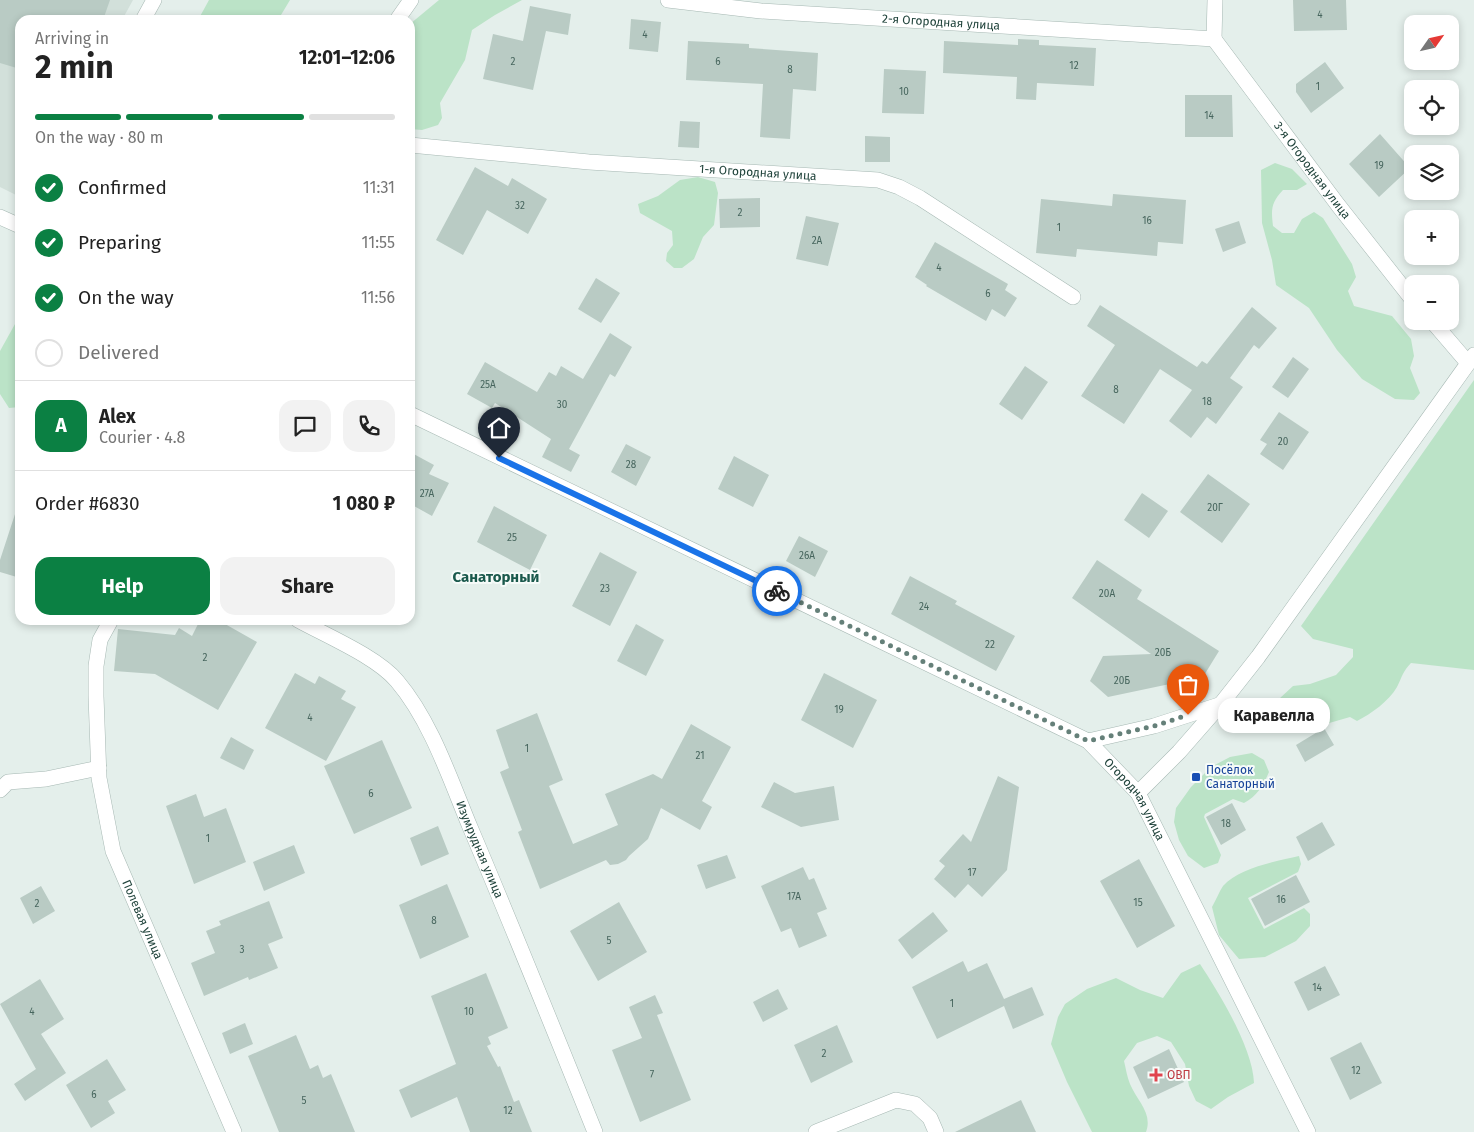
<!DOCTYPE html>
<html lang="en">
<head>
<meta charset="utf-8">
<style>
	body { margin:0; font-family:"Fira Sans",sans-serif; background:#f2f2f2; color:#222; height:100vh; display:flex; flex-direction:column; font-size:19px; white-space:nowrap }
	* { box-sizing:border-box; margin:0 }
	p { font-size:16px; color:#767676 }
	.icon { flex:none; width:28px; height:28px; fill:none; stroke:currentColor; stroke-width:2; stroke-linecap:round; stroke-linejoin:round }
	.map { position:relative; flex:1; overflow:hidden }
	.sheet { position:absolute; left:15px; top:15px; width:400px; height:610px; display:flex; flex-direction:column; background:#fff; border-radius:15px; box-shadow:0 2px 8px #0003 }
	.sheet>* { flex:none }
	.needle { width:32px; rotate:56deg }
	.fabs { position:absolute; left:1404px; top:15px; display:grid; gap:10px }
	.fabs a { display:grid; place-items:center; width:55px; height:55px; border-radius:10px; background:#fff; box-shadow:0 2px 8px #0003; font-size:25px }
	.pin { position:absolute; display:grid; place-items:center; width:42px; height:42px; color:#fff; margin:-51px -21px; border-radius:50% 50% 50% 0; rotate:-45deg; box-shadow:0 0 5px #0007 }
	.pin .icon { rotate:45deg }
	.courier { position:absolute; display:grid; place-items:center; width:50px; height:50px; margin:-25px; border:4px solid #1a73e8; border-radius:50%; background:#fff; color:#222; box-shadow:0 1px 6px #0007 }
	.bubble { position:absolute; height:35px; border-radius:15px; background:#fff; box-shadow:0 2px 8px #0003; font-size:16px; font-weight:700; line-height:35px; text-align:center }
	.overview em { font-style:normal; font-weight:700 }
	.overview div { display:flex; flex-direction:column-reverse }
	.overview { display:flex; align-items:center; justify-content:space-between; height:85px; padding:0 20px }
	h1 { font-size:32px; font-weight:700; line-height:38px }
	.bar { display:grid; grid-template-columns:repeat(4,1fr); gap:8px 5px; align-content:center; height:60px; padding:0 20px }
	.bar i { height:6px; border-radius:4px; background:#e0e0e0 }
	.bar .active { background:#0b8043 }
	.bar p { grid-column:span 4 }
	.line { display:flex; align-items:center; gap:12px; padding:0 20px; border-top:1px solid #e0e0e0 }
	.line div { flex:1 }
	.round { display:grid; place-items:center; flex:none; width:52px; height:52px; border-radius:15px; background:#f2f2f2 }
	ol { padding:0 20px; list-style:none }
	li { display:flex; align-items:center; gap:15px; height:55px }
	li p { margin-inline-start:auto }
	li .icon { padding:5px; border-radius:50%; background:#0b8043; color:#fff; stroke-width:4 }
	li:last-child { color:#767676 }
	li i { width:28px; height:28px; border:2px solid #e0e0e0; border-radius:50% }
	.cta { display:flex; gap:10px; margin-top:auto; padding:10px 20px }
	.cta a { flex:1; height:58px; border-radius:15px; background:#0b8043; color:#fff; font-size:20px; font-weight:700; line-height:58px; text-align:center }
	.cta a+a { background:#f2f2f2; color:#222 }
	.map>svg:first-child { display:block }
	.built { fill:#d2e0da }
	.green { fill:#bbe3c7 }
	.building { fill:#b9cbc4 }
	.lines { fill:none; stroke-linecap:round; stroke-linejoin:round }
	.minor-casing { stroke:#a6b8b3; stroke-width:16 }
	.minor { stroke:#fff; stroke-width:15 }
	.done { stroke:#658079; stroke-width:5; stroke-dasharray:0 9 }
	.route { stroke:#1a73e8; stroke-width:6 }
	.transit-dot { fill:#1a4fb4; stroke:#f6fbf9; stroke-width:2 }
	.health-dot { fill:#e0444e; stroke:#f6fbf9; stroke-width:2 }
	.labels { text-anchor:middle; dominant-baseline:central; stroke-width:4; stroke-linejoin:round; paint-order:stroke }
	.number-label { font-size:10px; fill:#47665e }
	.street-label { font-size:12px; fill:#21443c; stroke:#f6fbf9 }
	.transit-label { font-size:12px; fill:#164399; stroke:#f6fbf9; text-anchor:start }
	.health-label { font-size:12px; fill:#be3a42; stroke:#f6fbf9; text-anchor:start }
	.quarter-label { font-size:15px; font-weight:bold; fill:#1a594c; stroke:#f6fbf9 }
</style>
</head>
<body>
<div class="map">
<svg width="1474" height="1132" viewBox="0 0 1474 1132">
	<rect width="100%" height="100%" fill="#e4efeb"/>
	<!-- built -->
	<path class="built" d="M0,0H133L122,20H20V197L0,187Z"/>
	<!-- green -->
	<path class="green" d="M209,0H290L278,20H198Z
		M439,0H522L495,15L472,30L465,60L440,103L442,118L438,125L422,130L410,129V24Z
		M1275,163L1292,169L1307,184L1297,190H1283C1271,203 1271,209 1273,226L1282,233H1294L1302,219L1314,212L1323,218L1352,264L1356,277L1348,291L1354,306L1392,316L1411,339L1414,356L1410,368L1420,393L1414,400L1395,399L1362,379L1337,350L1309,308L1276,285L1272,260L1262,223L1261,170Z
		M698,177L715,182L718,193L714,225L703,237L694,259L682,268H674L666,261L667,253L673,245L672,231L640,213L638,204L658,196L680,180Z
		M20,315V407L9,408L0,394V351Z
		M1474,380V670L1411,663C1403,671 1402,677 1397,687C1389,701 1371,714 1357,721L1350,717L1312,728L1287,723L1281,713L1279,699L1293,686L1310,684L1336,675L1353,657V649L1313,639L1301,626Z
		M1252,753L1264,760L1269,772C1263,786 1257,796 1244,803L1233,799L1205,814L1204,817L1221,855L1218,863L1204,868L1188,856L1179,840L1174,822L1176,808L1191,787L1211,767L1230,757Z
		M1299,856L1301,864L1298,872L1248,898L1264,929L1304,908L1310,914V926L1296,941L1265,957L1239,959L1219,935L1212,907C1216,900 1219,892 1223,886C1239,868 1277,861 1299,856Z
		M1200,964C1219,993 1253,1048 1254,1083L1228,1097L1211,1109L1196,1101L1189,1086L1185,1064L1171,1042L1157,1036L1137,1043L1124,1061C1126,1069 1127,1077 1130,1084C1137,1101 1153,1113 1146,1132H1092L1067,1082L1051,1044L1058,1017L1065,1004L1087,989L1116,978L1140,990L1163,998L1181,973Z"/>
	<!-- building -->
	<path class="building" d="M0,0H110L103,20H20V69L0,63Z
		M1293,0H1346L1347,30L1294,31Z
		M530,6L571,14L568,35L546,31L533,90L483,79L493,34L523,41Z
		M631,19L661,22L658,52L629,49Z
		M1018,39L1039,40V45L1096,48L1094,86L1037,83L1036,100L1016,99L1017,77L943,73L944,41L1018,45Z
		M688,41L749,44V48L818,53L816,91L793,89L790,139L760,137L763,84L686,80Z
		M1325,62L1344,88L1311,113L1296,92V84Z
		M884,69L926,71L924,114L882,113Z
		M1185,95H1232L1233,137H1185Z
		M680,121L700,122L699,148L678,147Z
		M1380,134L1410,168L1379,197L1349,164Z
		M865,136L890,137V162H865Z
		M475,167L508,186L512,178L547,199L528,234L487,210L463,255L436,240Z
		M1113,194L1186,200L1183,244L1158,242L1157,256L1077,249L1076,257L1036,253L1041,199L1112,206Z
		M760,198V227L720,228L719,199Z
		M806,216L839,223L828,266L796,259Z
		M1239,221L1246,243L1223,252L1215,229Z
		M935,242L1008,284L1005,290L1017,298L1005,317L992,309L986,321L926,286L927,285L915,277Z
		M596,278L620,293L601,323L578,309Z
		M1100,305L1197,367L1202,361L1207,364L1252,307L1277,328L1259,349L1254,345L1230,378L1243,387L1216,424L1207,417L1191,438L1169,421L1192,390L1160,369L1124,424L1081,396L1115,345L1087,326Z
		M610,333L632,347L615,377L610,374L569,449L580,455L571,472L542,457L551,439L495,403L492,408L467,394L485,362L537,392L549,372L556,376L561,366L583,379Z
		M1293,357L1309,369L1288,398L1272,387Z
		M1025,366L1048,382L1022,420L999,404Z
		M1279,412L1309,432L1283,470L1260,454L1267,444L1260,440Z
		M626,444L651,457L636,486L611,472Z
		M410,452L434,465L429,474L449,483L432,516L414,506L410,515Z
		M734,456L769,475L753,507L718,489Z
		M1208,474L1250,504L1222,543L1180,512Z
		M1142,493L1168,511L1149,538L1124,520Z
		M494,506L547,535L530,570L477,542Z
		M16,511L20,512V578L0,572V560Z
		M799,536L828,551L815,577L786,561Z
		M600,552L637,572L610,626L572,606Z
		M1097,560L1142,590L1137,599L1219,651L1203,677L1108,697L1090,681L1103,656L1151,654L1072,598Z
		M910,576L957,601L955,604L1015,636L996,671L891,614Z
		M200,620H218L257,642L218,710L155,674L114,671L118,629L175,635L179,628L192,636Z
		M636,624L664,640L646,676L617,661Z
		M295,673L315,684L319,676L346,691L341,699L356,707L326,761L265,728Z
		M824,673L877,700L853,748L801,720Z
		M537,713L563,780L549,786L573,844L618,825L605,794L653,774L662,779L691,724L731,747L702,801L712,807L700,830L661,808L648,839L629,856L626,860L618,864L610,865L606,860L540,889L518,832L522,830L500,772L509,768L496,730Z
		M1324,728L1334,745L1305,762L1296,745Z
		M231,737L254,750L244,770L220,758Z
		M382,740L412,808L354,834L324,766Z
		M998,776L1019,787L1007,870L982,897L968,884L955,898L934,879L945,866L939,861L963,834L971,842Z
		M774,782L795,793L834,786L839,820L801,827L761,807Z
		M196,794L204,817L226,808L246,862L194,884L166,806Z
		M1232,803L1246,830L1221,845L1206,817Z
		M1322,822L1335,845L1308,861L1296,837Z
		M438,826L449,854L421,866L410,838Z
		M294,845L305,873L264,891L253,862Z
		M727,855L736,878L706,889L697,865Z
		M1139,859L1175,926L1137,948L1100,881Z
		M803,867L809,880L814,878L827,909L817,913L827,936L799,948L791,928L781,932L761,886Z
		M1296,875L1310,902L1265,926L1251,899Z
		M447,884L469,937L420,959L399,905Z
		M41,886L55,911L33,924L20,898Z
		M269,901L283,938L268,944L278,968L249,980L248,977L204,996L191,963L215,953L206,931L221,925L219,921Z
		M619,902L647,952L598,981L570,931Z
		M933,912L948,931L912,959L898,940Z
		M963,961L968,972L987,963L1004,999L1032,987L1044,1015L1013,1029L1004,1006L937,1039L912,987Z
		M1325,966L1340,995L1308,1011L1294,982Z
		M486,973L508,1028L488,1037L491,1044L487,1046L498,1067L500,1066L514,1102L519,1100L532,1132H470L457,1097L411,1118L399,1090L456,1064L431,996Z
		M40,979L64,1019L41,1034L66,1073L25,1101L14,1084L36,1069L0,1004Z
		M778,989L788,1009L763,1022L753,1002Z
		M655,995L663,1013L657,1015L691,1100L640,1122L612,1050L642,1038L629,1007Z
		M245,1023L253,1044L230,1054L222,1033Z
		M837,1025L853,1062L811,1083L794,1045Z
		M296,1035L310,1069L318,1065L323,1078L331,1074L355,1132H279L248,1056Z
		M1361,1042L1382,1083L1350,1100L1330,1058Z
		M1169,1049L1184,1082L1148,1099L1133,1067Z
		M107,1059L126,1090L108,1101L115,1113L91,1128L66,1085Z
		M1021,1100L1036,1132H955Z"/>
	<g class="lines">
		<!-- minor casing -->
		<g class="minor-casing">
			<g id="minor">
				<path id="s1" d="M668,0L761,11L1214,39"/>
				<path d="M143,20L154,0"/>
				<path d="M397,20L411,0"/>
				<path id="s2" d="M1214,39L1338,205L1412,299"/>
				<path d="M1214,39L1215,0"/>
				<path id="s3" d="M410,145L589,162L878,180L899,187L920,198L1073,297"/>
				<path d="M0,217L20,226"/>
				<path d="M1432,321L1468,363"/>
				<path id="s4" d="M410,414L1088,741L1138,793L1308,1132"/>
				<path id="s5" d="M111,620L100,640L96,666V696L99,778L113,851L234,1132"/>
				<path id="s6" d="M298,620C327,636 377,657 397,681C431,721 450,779 470,827C513,928 554,1030 595,1132"/>
				<path d="M1088,741L1154,726L1219,705"/>
				<path d="M0,790L8,782L46,779L99,768"/>
				<path d="M1138,793L1179,752L1221,704L1258,657L1474,355"/>
				<path d="M816,1132L896,1100L915,1104L930,1118L936,1132"/>
			</g>
		</g>
		<!-- minor -->
		<use href="#minor" class="minor"/>
	</g>
	<g class="lines">
		<!-- done -->
		<path class="done" d="M777,591L1088,741L1154,726L1188,715"/>
		<!-- route -->
		<path class="route" d="M499,458L777,591"/>
	</g>
	<!-- markers -->
	<rect class="transit-dot" x="1191" y="772" width="10" height="10" rx="2.5"/>
	<path class="health-dot" d="M1153.5 1067.5h5v5h5v5h-5v5h-5v-5h-5v-5h5z"/>
	<g class="labels">
		<!-- number labels -->
		<g class="number-label">
			<text x="1320" y="15">4</text>
			<text x="645" y="35">4</text>
			<text x="513" y="62">2</text>
			<text x="718" y="62">6</text>
			<text x="1074" y="66">12</text>
			<text x="790" y="70">8</text>
			<text x="1318" y="87">1</text>
			<text x="904" y="92">10</text>
			<text x="1209" y="116">14</text>
			<text x="1379" y="166">19</text>
			<text x="520" y="206">32</text>
			<text x="740" y="213">2</text>
			<text x="1147" y="221">16</text>
			<text x="1059" y="228">1</text>
			<text x="817" y="241">2А</text>
			<text x="939" y="268">4</text>
			<text x="988" y="294">6</text>
			<text x="488" y="385">25А</text>
			<text x="1116" y="390">8</text>
			<text x="1207" y="402">18</text>
			<text x="562" y="405">30</text>
			<text x="1283" y="442">20</text>
			<text x="631" y="465">28</text>
			<text x="427" y="494">27А</text>
			<text x="1215" y="508">20Г</text>
			<text x="512" y="538">25</text>
			<text x="807" y="556">26А</text>
			<text x="605" y="589">23</text>
			<text x="1107" y="594">20А</text>
			<text x="924" y="607">24</text>
			<text x="990" y="645">22</text>
			<text x="1163" y="653">20Б</text>
			<text x="205" y="658">2</text>
			<text x="1122" y="681">20Б</text>
			<text x="839" y="710">19</text>
			<text x="310" y="718">4</text>
			<text x="527" y="749">1</text>
			<text x="700" y="756">21</text>
			<text x="371" y="794">6</text>
			<text x="1226" y="824">18</text>
			<text x="208" y="839">1</text>
			<text x="972" y="873">17</text>
			<text x="794" y="897">17А</text>
			<text x="1281" y="900">16</text>
			<text x="1138" y="903">15</text>
			<text x="37" y="904">2</text>
			<text x="434" y="921">8</text>
			<text x="609" y="941">5</text>
			<text x="242" y="950">3</text>
			<text x="1317" y="988">14</text>
			<text x="952" y="1004">1</text>
			<text x="32" y="1012">4</text>
			<text x="469" y="1012">10</text>
			<text x="824" y="1054">2</text>
			<text x="1356" y="1071">12</text>
			<text x="652" y="1075">7</text>
			<text x="94" y="1095">6</text>
			<text x="304" y="1101">5</text>
			<text x="508" y="1111">12</text>
		</g>
		<!-- street labels -->
		<g class="street-label">
			<text stroke="none"><textPath href="#s1" startOffset="274">2-я Огородная улица</textPath></text>
			<text stroke="none"><textPath href="#s2" startOffset="164">3-я Огородная улица</textPath></text>
			<text stroke="none"><textPath href="#s3" startOffset="349">1-я Огородная улица</textPath></text>
			<text stroke="none"><textPath href="#s4" startOffset="828">Огородная улица</textPath></text>
			<text stroke="none"><textPath href="#s6" startOffset="305">Изумрудная улица</textPath></text>
			<text stroke="none"><textPath href="#s5" startOffset="310">Полевая улица</textPath></text>
		</g>
		<!-- transit labels -->
		<g class="transit-label">
			<text x="1206" y="770">Посёлок<tspan x="1206" dy="14">Санаторный</tspan></text>
		</g>
		<!-- health labels -->
		<g class="health-label">
			<text x="1167" y="1075">ОВП</text>
		</g>
		<!-- quarter labels -->
		<g class="quarter-label">
			<text x="496" y="577">Санаторный</text>
		</g>
	</g>
</svg>
<div class="fabs">
<a><svg class="needle" viewBox="-14 -14 28 28"><path d="M0-13l5 13h-10z" fill="#e53935"/><path d="M0 13l5-13h-10z" fill="#767676"/></svg></a>
<a><svg class="icon" aria-label="locate" viewBox="0 0 24 24"><circle cx="12" cy="12" r="6"/><path d="M12 2v4M12 18v4M2 12h4M18 12h4"/></svg></a>
<a><svg class="icon" aria-label="layers" viewBox="0 0 24 24"><path d="M12 4l9 5-9 5-9-5zM3 14l9 5 9-5"/></svg></a>
<a>+</a>
<a>−</a>
</div>
<div class="pin" style="left:1188px;top:715px;background:#ea580c"><svg class="icon" aria-label="bag" viewBox="0 0 24 24"><path d="M5 8h14l-1 12H6zM9 8a3 3 0 0 1 6 0"/></svg></div>
<div class="pin" style="left:499px;top:458px;background:#1f2937"><svg class="icon" aria-label="home" viewBox="0 0 24 24"><path d="M3 11l9-7 9 7M6 9v11h12V9"/></svg></div>
<div class="courier" style="left:777px;top:591px"><svg class="icon" aria-label="bike" viewBox="0 0 24 24"><circle cx="6" cy="16" r="4"/><circle cx="18" cy="16" r="4"/><path d="M6 16l4-8h5l3 8M10 8l3 8H6M13 5h3"/></svg></div>
<div class="bubble" style="left:1218px;top:698px;width:112px">Каравелла</div>
<section class="sheet">
<div class="overview"><div><h1>2 min</h1><p>Arriving in</p></div><em>12:01–12:06</em></div>
<div class="bar"><i class="active"></i><i class="active"></i><i class="active"></i><i></i><p>On the way · 80 m</p></div>
<ol>
<li><svg class="icon" aria-label="check" viewBox="0 0 24 24"><path d="M5 12l5 5 9-10"/></svg>Confirmed<p>11:31</p></li>
<li><svg class="icon" aria-label="check" viewBox="0 0 24 24"><path d="M5 12l5 5 9-10"/></svg>Preparing<p>11:55</p></li>
<li><svg class="icon" aria-label="check" viewBox="0 0 24 24"><path d="M5 12l5 5 9-10"/></svg>On the way<p>11:56</p></li>
<li><i></i>Delivered</li>
</ol>
<div class="line" style="height:90px"><b class="round" style="background:#0b8043;color:#fff">A</b><div><b>Alex</b><p>Courier · 4.8</p></div><a class="round"><svg class="icon" aria-label="chat" viewBox="0 0 24 24"><path d="M4 5h16v11H9l-5 4z"/></svg></a><a class="round"><svg class="icon" aria-label="phone" viewBox="0 0 24 24"><path d="M5 4h4l2 5-3 2q2 4 5 5l2-3 5 2v4C11 20 4 13 5 4z"/></svg></a></div>
<div class="line" style="height:65px"><div>Order #6830</div><b>1 080 ₽</b></div>
<div class="cta"><a>Help</a><a>Share</a></div>
</section>
</div>
</body>
</html>
